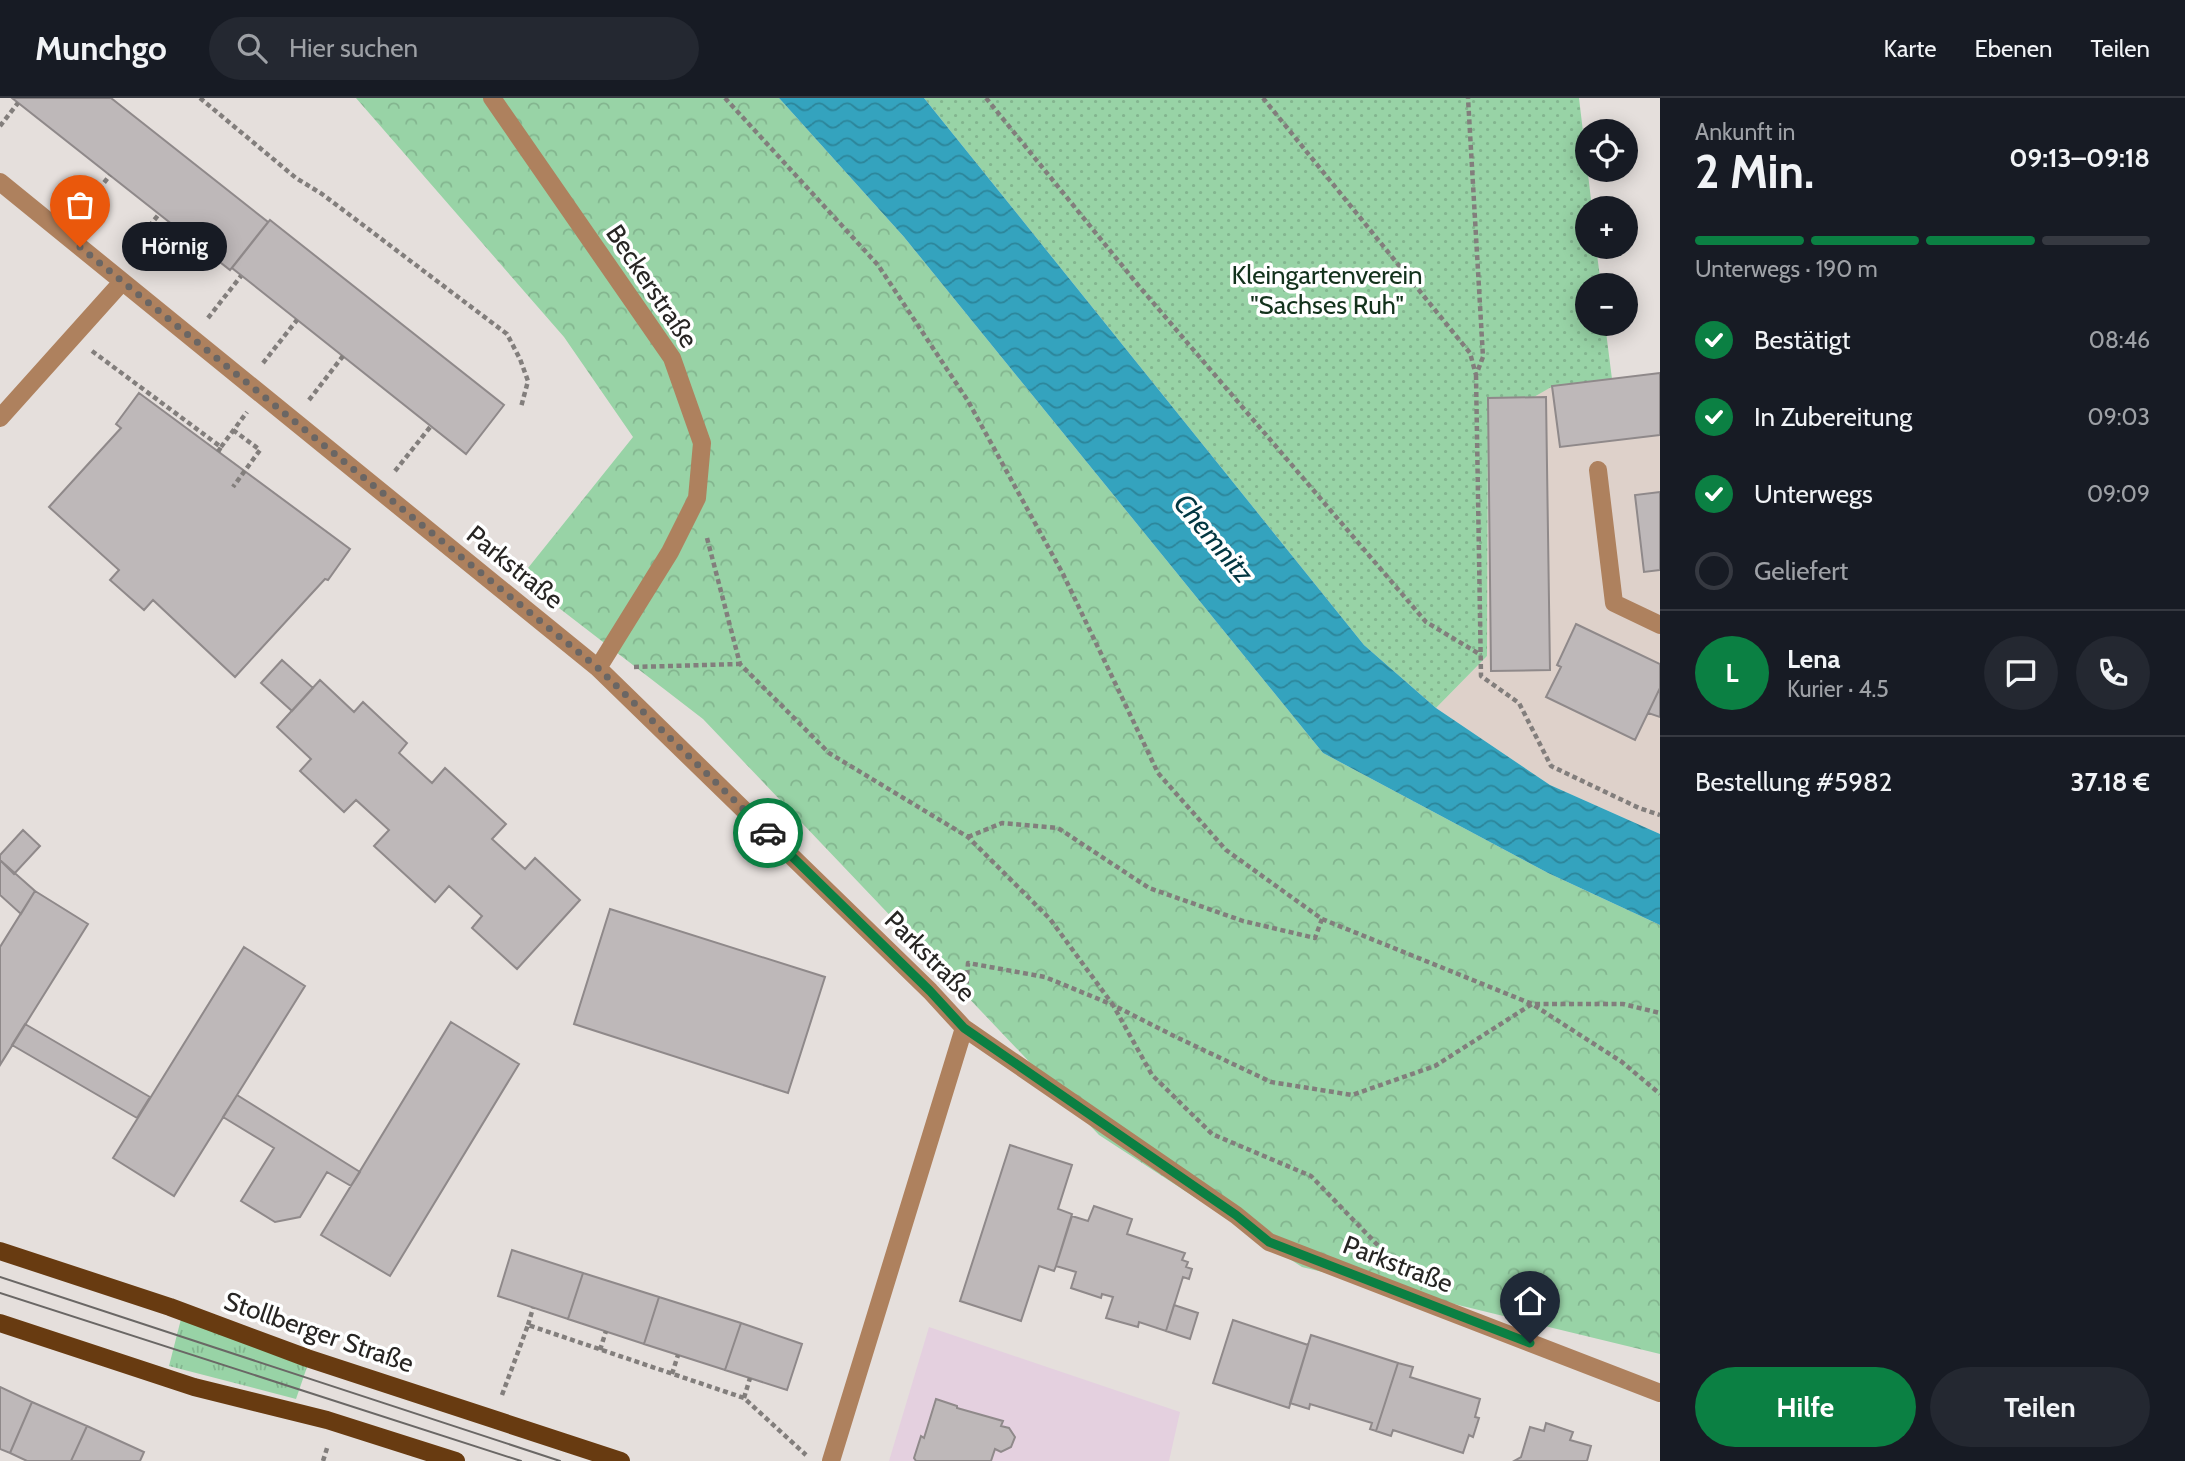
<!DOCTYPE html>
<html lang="de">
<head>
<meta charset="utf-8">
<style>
	body { margin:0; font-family:Cabin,sans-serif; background:#242831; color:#f1f3f6; height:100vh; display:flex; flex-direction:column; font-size:26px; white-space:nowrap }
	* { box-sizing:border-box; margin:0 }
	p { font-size:23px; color:#9ea1a6 }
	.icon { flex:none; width:38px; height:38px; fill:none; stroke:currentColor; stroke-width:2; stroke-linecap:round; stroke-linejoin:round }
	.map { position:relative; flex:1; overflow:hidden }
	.side { display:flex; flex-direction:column; background:#171b24; width:525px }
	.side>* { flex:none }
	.tools { position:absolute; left:1575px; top:21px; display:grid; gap:14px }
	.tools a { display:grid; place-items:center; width:63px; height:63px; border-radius:50%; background:#171b24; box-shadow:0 4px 18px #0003; font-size:35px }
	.pin { position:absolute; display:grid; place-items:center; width:60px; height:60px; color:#fff; margin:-72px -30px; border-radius:50% 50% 50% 0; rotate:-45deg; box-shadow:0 0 7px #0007 }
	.pin .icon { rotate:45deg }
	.courier { position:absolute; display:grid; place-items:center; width:70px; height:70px; margin:-35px; border:5px solid #0b8043; border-radius:50%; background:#fff; color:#222; box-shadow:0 2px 9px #0007 }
	.bubble { position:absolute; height:49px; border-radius:24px; background:#171b24; box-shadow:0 4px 18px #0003; font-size:23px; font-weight:700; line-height:49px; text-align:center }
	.summary em { font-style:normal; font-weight:700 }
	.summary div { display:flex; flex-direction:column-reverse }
	.summary { display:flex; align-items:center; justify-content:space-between; height:119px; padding:0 35px }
	h1 { font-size:46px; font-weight:700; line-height:52px }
	.bar { display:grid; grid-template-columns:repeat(4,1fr); gap:10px 7px; align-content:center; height:84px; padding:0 35px }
	.bar i { height:9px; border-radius:5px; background:#363941 }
	.bar .active { background:#0b8043 }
	.bar p { grid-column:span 4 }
	.line { display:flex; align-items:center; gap:18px; padding:0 35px; border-top:2px solid #363941 }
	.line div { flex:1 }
	.round { display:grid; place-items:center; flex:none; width:74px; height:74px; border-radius:37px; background:#242831 }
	ol { padding:0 35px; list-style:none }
	li { display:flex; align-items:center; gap:21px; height:77px }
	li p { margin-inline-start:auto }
	li .icon { padding:7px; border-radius:50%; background:#0b8043; color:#fff; stroke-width:4 }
	li:last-child { color:#9ea1a6 }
	li i { width:38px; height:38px; border:4px solid #363941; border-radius:50% }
	.cta { display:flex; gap:14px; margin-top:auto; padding:14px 35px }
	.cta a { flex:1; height:80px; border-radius:42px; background:#0b8043; color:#fff; font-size:28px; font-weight:700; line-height:80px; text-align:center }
	.cta a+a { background:#242831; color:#f1f3f6 }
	header { display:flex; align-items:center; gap:42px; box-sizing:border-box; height:98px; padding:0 35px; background:#171b24; border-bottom:2px solid #363941 }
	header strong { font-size:33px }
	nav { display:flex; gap:38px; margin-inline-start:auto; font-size:24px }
	.search { width:490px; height:63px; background:#242831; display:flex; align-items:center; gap:18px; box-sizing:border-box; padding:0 24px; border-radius:38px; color:#9ea1a6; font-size:26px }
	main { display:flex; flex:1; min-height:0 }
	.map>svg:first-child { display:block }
	.built { fill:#ded1ca }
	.education { fill:#e4d0df }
	.grass { fill:url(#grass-tufts) }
	.park { fill:url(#park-crowns) }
	.garden { fill:url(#garden-dots) }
	.water { fill:url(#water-waves) }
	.building { fill:#beb8b9; stroke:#8f898a; stroke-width:2 }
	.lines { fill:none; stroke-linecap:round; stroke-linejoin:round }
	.path { stroke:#827e7c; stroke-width:4.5; stroke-dasharray:5 3.5; stroke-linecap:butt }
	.minor { stroke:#ae815e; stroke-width:18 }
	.major { stroke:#683b11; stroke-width:18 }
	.tram { stroke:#6a6765; stroke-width:2 }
	.done { stroke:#6a6664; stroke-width:7; stroke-dasharray:0 12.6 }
	.route { stroke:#0b8043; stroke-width:9 }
	.labels { text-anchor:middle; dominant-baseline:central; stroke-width:7; stroke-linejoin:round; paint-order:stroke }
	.park-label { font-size:26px; fill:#13321c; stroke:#fff }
	.street-label { font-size:26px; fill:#272523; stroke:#fff }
	.water-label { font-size:28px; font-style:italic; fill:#023641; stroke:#fff }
</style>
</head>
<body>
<header>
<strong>Munchgo</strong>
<div class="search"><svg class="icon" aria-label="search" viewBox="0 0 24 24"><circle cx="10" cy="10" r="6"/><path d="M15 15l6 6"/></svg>Hier suchen</div>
<nav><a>Karte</a><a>Ebenen</a><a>Teilen</a></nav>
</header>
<main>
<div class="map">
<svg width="1660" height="1363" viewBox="0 0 1660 1363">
	<defs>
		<pattern id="grass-tufts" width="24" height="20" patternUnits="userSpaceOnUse" patternTransform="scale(1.75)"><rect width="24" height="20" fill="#98d3a6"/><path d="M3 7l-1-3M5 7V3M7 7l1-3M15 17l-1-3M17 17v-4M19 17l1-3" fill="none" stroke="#83b58f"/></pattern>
		<pattern id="park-crowns" width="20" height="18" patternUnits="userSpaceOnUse" patternTransform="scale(1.75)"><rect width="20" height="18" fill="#98d3a6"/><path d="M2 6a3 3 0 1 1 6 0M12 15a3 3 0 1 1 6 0" fill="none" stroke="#83b58f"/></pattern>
		<pattern id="garden-dots" width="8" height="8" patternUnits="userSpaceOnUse" patternTransform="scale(1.75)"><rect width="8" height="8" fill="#98d3a6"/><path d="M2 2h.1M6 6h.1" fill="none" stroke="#83b58f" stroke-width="1.8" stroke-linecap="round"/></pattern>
		<pattern id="water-waves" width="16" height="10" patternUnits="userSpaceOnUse" patternTransform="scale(1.75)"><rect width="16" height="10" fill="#34a3be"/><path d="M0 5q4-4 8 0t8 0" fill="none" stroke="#2c859a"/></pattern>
	</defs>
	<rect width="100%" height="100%" fill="#e5dfdc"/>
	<!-- built -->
	<path class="built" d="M1660,275V736L1550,687L1436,610L1487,558L1488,300L1534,299L1552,288Z"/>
	<!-- education -->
	<path class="education" d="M929,1229L1180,1314L1169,1363H889Z"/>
	<!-- grass -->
	<path class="grass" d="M181,1221L307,1269L296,1301L169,1268Z"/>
	<!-- park -->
	<path class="park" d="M356,0H779L904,139L1323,655L1548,775L1660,827V1256L1302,1169L1099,1037L703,621L520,480L633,339L564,239Z"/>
	<!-- garden -->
	<path class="garden" d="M924,0H1579L1592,110H1587V149H1596L1601,187H1587V226H1605L1612,281L1553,288L1534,299L1488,300L1487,558L1436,610L1364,547Z"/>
	<!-- water -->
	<path class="water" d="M779,0H924L1364,547L1436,610L1550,687L1660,736V827L1548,775L1323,655L904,139Z"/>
	<!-- building -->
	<path class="building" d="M12,0H111L268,124L230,172Z
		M270,122L504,307L466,356L232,170Z
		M1660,275V337L1560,349L1552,288Z
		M139,295L350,451L328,482L325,481L235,579L153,502L144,512L110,482L119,472L49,409L121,330L116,326Z
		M1546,299L1550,572L1491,573L1488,300Z
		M1660,394V472L1644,474L1635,397Z
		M1576,526L1660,566V590L1635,642L1546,599L1561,569L1557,567Z
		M282,562L313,590L292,613L261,585Z
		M320,582L354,614L363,604L407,645L399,655L432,685L445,670L506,726L492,741L525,771L535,760L580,802L517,871L472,830L482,818L449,788L435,804L374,748L389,732L356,702L344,714L300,673L311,661L277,629Z
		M1660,590V619L1648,615Z
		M23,732L40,748L14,776L0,762V757Z
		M0,762L35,793L21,816L0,797Z
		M35,793L88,826L0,967V849Z
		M610,811L825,879L788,995L574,926Z
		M244,849L305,888L174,1098L113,1060Z
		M451,924L519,966L390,1178L321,1137Z
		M25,926L150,999L137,1020L12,947Z
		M237,997L360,1074L351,1088L327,1074L300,1119L275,1124L241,1103L274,1050L223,1019Z
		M1010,1047L1072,1067L1058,1111L1072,1116L1056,1168L1054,1173L1039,1168L1021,1223L960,1203Z
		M1094,1108L1132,1121L1127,1136L1185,1155L1182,1162L1188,1164L1186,1169L1192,1171L1189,1181L1183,1179L1166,1233L1139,1224L1138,1229L1106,1220L1113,1199L1102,1196L1101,1200L1071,1190L1076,1174L1056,1168L1072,1118L1088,1123Z
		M512,1152L583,1175L568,1221L498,1198Z
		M583,1175L659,1199L644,1246L568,1221Z
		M659,1199L741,1225L725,1272L644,1246Z
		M1174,1207L1198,1215L1190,1241L1166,1233Z
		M1233,1222L1308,1247L1289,1310L1213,1285Z
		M741,1225L802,1246L787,1292L725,1272Z
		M1311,1237L1398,1265L1376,1333L1370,1331L1372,1325L1310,1306L1309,1311L1290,1305Z
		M1398,1265L1413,1269L1410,1279L1480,1301L1475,1319L1479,1320L1473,1339L1469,1337L1463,1355L1393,1332L1391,1338L1376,1333Z
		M0,1289L32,1304L10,1355L0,1351Z
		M936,1301L957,1308V1310L1003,1323L1001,1328L1009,1330L1015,1339L1011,1349L1001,1354L995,1351L991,1363H916L914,1360L921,1338L924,1340Z
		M32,1304L87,1328L71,1363H27L10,1355Z
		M1546,1325L1573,1334L1570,1342L1591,1348L1587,1363H1514L1521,1359L1530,1329L1544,1333Z
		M87,1328L144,1354L140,1363H71Z"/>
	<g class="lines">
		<!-- path -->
		<path class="path" d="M200,0L296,80L322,96L507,236L520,261L528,283L521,309
			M725,0L878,167L968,303L1063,476L1158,675L1226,752L1322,821L1532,906H1623L1660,915
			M986,0L1138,187L1426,524L1481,557
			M1263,0L1470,255L1476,277L1483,259L1468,0
			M0,28L18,5
			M78,118L110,77
			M128,155L159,116
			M208,220L241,178
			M92,253L221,349L218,354
			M263,265L297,222
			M1476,277L1481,578L1519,605L1551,668L1639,710L1660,717
			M309,302L343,258
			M233,332L260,352L233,389
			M221,349L247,314
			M395,373L431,328
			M707,440L740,566L829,655L968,739L1050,821L1113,907L1174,938L1271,984L1352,997L1435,968L1532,906L1622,964L1660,996
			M634,569L740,566
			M968,739L1002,725L1058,730L1149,790L1243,823L1315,840L1322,821
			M966,894L968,865L1045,879L1113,907L1152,977L1212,1036L1311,1078L1394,1164
			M528,1227L533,1210
			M600,1252L606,1233
			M672,1276L678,1257
			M502,1297L528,1227L744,1300L806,1357
			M744,1300L750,1280
			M323,1363L328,1347"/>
		<!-- minor -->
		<path class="minor" d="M492,0L672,260L702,345L697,400L670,454L598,570
			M0,84L598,570L930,893L964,930L1236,1117L1269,1144L1660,1295
			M0,320L122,184
			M1598,372L1614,505L1660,527
			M831,1363L964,930"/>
		<!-- major -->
		<path class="major" d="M0,1153L170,1209L307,1260L621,1363
			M0,1225L194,1289L327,1322L456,1363"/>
		<!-- tram -->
		<path class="tram" d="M0,1179L560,1363
			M0,1195L521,1363"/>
	</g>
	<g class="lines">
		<!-- done -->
		<path class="done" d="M80,149L598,570L768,735"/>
		<!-- route -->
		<path class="route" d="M768,735L930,893L964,930L1236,1117L1269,1144L1530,1245"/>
	</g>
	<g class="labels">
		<!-- park labels -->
		<g class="park-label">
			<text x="1327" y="177">Kleingartenverein<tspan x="1327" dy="30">"Sachses Ruh"</tspan></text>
		</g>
		<!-- street labels -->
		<g class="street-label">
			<text transform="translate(652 188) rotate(56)">Beckerstraße</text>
			<text transform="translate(515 469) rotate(39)">Parkstraße</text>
			<text transform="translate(930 858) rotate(45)">Parkstraße</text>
			<text transform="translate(1398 1166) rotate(21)">Parkstraße</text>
			<text transform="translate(319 1234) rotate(19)">Stollberger Straße</text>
		</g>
		<!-- water labels -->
		<g class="water-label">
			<text transform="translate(1214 440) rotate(50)">Chemnitz</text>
		</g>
	</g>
</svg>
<div class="tools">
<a><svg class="icon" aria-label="locate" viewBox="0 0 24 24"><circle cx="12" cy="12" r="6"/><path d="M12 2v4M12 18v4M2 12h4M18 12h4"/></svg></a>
<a>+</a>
<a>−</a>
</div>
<div class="pin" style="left:80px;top:149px;background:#ea580c"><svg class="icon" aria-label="bag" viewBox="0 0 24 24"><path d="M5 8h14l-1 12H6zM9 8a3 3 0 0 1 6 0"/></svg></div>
<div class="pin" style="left:1530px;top:1245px;background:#1f2937"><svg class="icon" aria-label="home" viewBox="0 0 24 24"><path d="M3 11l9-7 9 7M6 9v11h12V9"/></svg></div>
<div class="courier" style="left:768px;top:735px"><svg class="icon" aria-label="car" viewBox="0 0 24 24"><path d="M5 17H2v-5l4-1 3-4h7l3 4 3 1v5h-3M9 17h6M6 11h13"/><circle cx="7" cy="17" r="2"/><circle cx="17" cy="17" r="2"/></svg></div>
<div class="bubble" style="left:122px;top:124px;width:105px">Hörnig</div>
</div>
<section class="side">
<div class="summary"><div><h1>2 Min.</h1><p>Ankunft in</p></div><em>09:13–09:18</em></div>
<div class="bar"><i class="active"></i><i class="active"></i><i class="active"></i><i></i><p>Unterwegs · 190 m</p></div>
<ol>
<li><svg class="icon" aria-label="check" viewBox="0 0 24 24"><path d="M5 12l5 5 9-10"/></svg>Bestätigt<p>08:46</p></li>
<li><svg class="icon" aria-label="check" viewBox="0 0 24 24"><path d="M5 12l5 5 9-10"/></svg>In Zubereitung<p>09:03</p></li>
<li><svg class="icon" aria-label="check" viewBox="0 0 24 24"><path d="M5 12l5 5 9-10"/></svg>Unterwegs<p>09:09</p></li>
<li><i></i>Geliefert</li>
</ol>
<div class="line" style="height:126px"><b class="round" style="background:#0b8043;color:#fff">L</b><div><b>Lena</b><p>Kurier · 4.5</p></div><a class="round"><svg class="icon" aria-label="chat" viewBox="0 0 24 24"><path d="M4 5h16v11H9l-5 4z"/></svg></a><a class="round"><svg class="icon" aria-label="phone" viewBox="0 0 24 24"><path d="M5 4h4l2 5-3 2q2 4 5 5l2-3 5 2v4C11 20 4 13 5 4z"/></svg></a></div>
<div class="line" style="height:91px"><div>Bestellung #5982</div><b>37.18 €</b></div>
<div class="cta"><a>Hilfe</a><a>Teilen</a></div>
</section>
</main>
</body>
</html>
